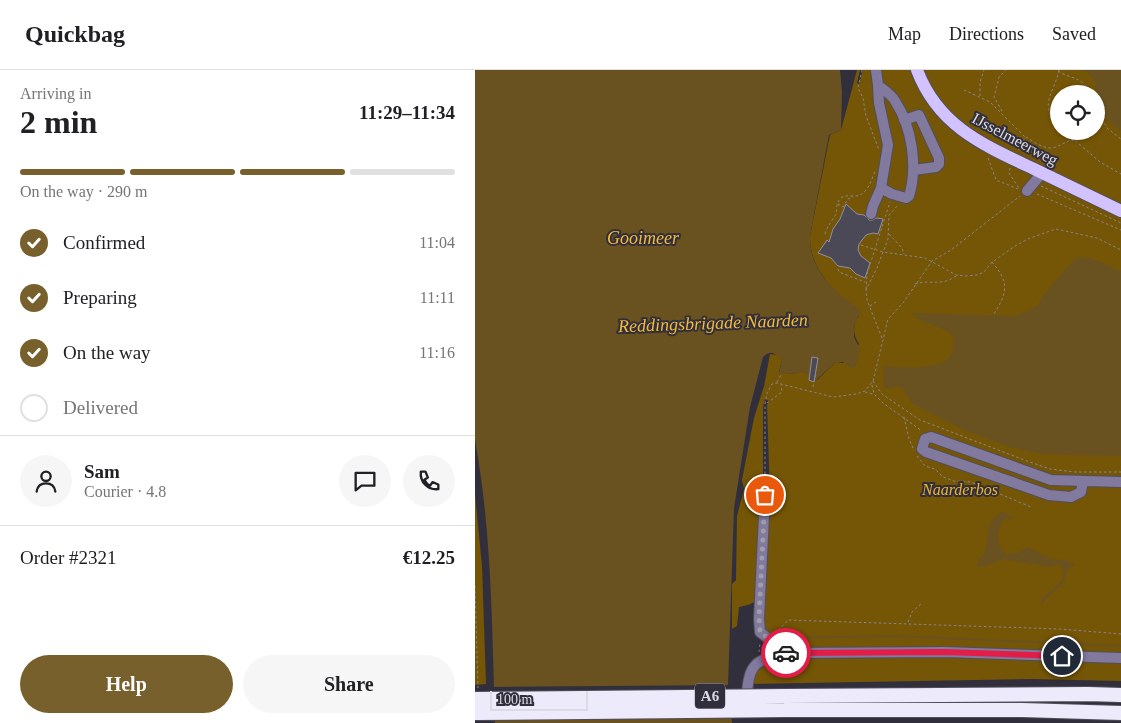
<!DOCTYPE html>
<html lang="en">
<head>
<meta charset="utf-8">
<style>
	body { margin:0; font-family:"Times New Roman",serif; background:#f6f6f6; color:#202124; height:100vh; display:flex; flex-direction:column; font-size:19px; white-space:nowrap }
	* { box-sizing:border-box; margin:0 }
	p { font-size:16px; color:#757577 }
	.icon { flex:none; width:28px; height:28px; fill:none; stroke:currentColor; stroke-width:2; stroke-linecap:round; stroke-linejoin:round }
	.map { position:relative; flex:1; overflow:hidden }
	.panel { display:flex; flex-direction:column; background:#fff; width:475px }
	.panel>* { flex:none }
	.tools { position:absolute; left:575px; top:15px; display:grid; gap:10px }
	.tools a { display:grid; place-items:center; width:55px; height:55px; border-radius:50%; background:#fff; box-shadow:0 1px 4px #0004; font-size:25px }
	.scale { position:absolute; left:15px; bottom:12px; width:98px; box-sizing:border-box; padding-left:5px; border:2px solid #dcdae2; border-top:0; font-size:14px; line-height:18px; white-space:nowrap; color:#dcdae2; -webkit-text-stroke:4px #322f3c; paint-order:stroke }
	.pin { position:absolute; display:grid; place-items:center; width:42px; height:42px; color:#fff; margin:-21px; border:2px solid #fff; border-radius:50%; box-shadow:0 1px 5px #0007 }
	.courier { position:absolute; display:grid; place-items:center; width:50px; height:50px; margin:-25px; border:4px solid #e11d48; border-radius:50%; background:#fff; color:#222; box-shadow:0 1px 6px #0007 }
	.head em { font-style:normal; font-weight:700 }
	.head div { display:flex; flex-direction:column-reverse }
	.head { display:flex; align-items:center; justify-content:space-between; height:85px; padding:0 20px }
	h1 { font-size:32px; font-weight:700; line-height:38px }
	.bar { display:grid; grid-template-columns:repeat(4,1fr); gap:8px 5px; align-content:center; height:60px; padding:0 20px }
	.bar i { height:6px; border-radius:4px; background:#e0e0e0 }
	.bar .on { background:#78602c }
	.bar p { grid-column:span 4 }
	.line { display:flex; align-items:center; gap:12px; padding:0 20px; border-top:1px solid #e0e0e0 }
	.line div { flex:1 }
	.round { display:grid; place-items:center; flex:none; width:52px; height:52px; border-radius:26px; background:#f6f6f6 }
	ol { padding:0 20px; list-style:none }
	li { display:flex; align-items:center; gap:15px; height:55px }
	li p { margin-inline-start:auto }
	li .icon { padding:5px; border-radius:50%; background:#78602c; color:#fff; stroke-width:4 }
	li:last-child { color:#757577 }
	li i { width:28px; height:28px; border:2px solid #e0e0e0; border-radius:50% }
	.button { display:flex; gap:10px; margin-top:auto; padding:10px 20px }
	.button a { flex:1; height:58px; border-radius:30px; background:#78602c; color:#fff; font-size:20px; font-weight:700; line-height:58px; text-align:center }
	.button a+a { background:#f6f6f6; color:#202124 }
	header { display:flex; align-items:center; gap:30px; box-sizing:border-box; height:70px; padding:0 25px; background:#fff; border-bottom:1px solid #e0e0e0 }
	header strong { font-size:24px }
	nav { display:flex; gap:28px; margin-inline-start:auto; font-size:18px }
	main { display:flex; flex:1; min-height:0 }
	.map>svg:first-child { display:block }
	.green { fill:#755606; fill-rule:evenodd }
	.water { fill:#6a5220 }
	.pier { fill:#322f3c }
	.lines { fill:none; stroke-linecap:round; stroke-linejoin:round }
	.stream { stroke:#6a5220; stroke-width:2 }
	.building { fill:#4c4956; stroke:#928f9e }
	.minor-casing { stroke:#514e5a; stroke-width:12 }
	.major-casing { stroke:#514e5a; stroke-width:14 }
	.highway-casing { stroke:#514e5a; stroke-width:16 }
	.path { stroke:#888590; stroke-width:1; stroke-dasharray:2.5 2.5; stroke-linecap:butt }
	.minor { stroke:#82799e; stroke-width:10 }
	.major { stroke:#d2c3ff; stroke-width:12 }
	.highway { stroke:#edeafc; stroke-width:14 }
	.highway-bridge-casing { stroke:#514e5a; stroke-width:16; stroke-linecap:butt }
	.highway-bridge { stroke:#edeafc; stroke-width:14 }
	.done { stroke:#a09ea8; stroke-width:5; stroke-dasharray:0 9 }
	.route { stroke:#e11d48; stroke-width:6 }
	.labels { text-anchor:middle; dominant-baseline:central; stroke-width:4; stroke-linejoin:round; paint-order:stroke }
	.shield { fill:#322f3c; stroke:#a9a7b0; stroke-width:1 }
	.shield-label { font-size:15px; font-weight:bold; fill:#dcdae2 }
	.street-label { font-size:16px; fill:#dcdae2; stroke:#322f3c }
	.park-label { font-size:16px; font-style:italic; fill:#eeb52e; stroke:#322f3c }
	.water-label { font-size:18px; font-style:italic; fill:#f4bb37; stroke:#322f3c }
</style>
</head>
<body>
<header>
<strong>Quickbag</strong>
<nav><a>Map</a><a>Directions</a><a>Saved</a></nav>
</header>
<main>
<section class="panel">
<div class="head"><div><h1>2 min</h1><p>Arriving in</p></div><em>11:29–11:34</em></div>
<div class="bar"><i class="on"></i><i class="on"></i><i class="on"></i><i></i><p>On the way · 290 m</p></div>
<ol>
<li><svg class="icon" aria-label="check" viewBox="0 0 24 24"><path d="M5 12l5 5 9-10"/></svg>Confirmed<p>11:04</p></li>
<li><svg class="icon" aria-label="check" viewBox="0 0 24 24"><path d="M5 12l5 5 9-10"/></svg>Preparing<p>11:11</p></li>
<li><svg class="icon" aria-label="check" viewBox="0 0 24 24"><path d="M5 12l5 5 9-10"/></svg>On the way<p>11:16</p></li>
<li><i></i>Delivered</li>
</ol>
<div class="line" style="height:90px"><a class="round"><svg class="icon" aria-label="person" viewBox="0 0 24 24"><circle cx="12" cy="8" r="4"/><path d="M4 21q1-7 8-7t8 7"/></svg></a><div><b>Sam</b><p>Courier · 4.8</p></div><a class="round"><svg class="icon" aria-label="chat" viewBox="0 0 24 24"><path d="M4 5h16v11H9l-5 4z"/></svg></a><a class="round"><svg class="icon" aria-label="phone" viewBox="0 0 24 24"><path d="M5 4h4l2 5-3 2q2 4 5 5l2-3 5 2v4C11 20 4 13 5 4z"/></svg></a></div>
<div class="line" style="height:65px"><div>Order #2321</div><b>€12.25</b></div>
<div class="button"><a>Help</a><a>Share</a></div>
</section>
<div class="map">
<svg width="646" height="653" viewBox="0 0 646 653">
	<rect width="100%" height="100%" fill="#322f3c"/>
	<!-- green -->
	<path class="green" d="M382,0H385L382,13L384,14L388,0H646V611L558,609L273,614C281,598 292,591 309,587L289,561L287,552L295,425L292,335L294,331L290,329L288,337V407L282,531L273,535L264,537L262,556L257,559V514L261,510L262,446L269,419L267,410L279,348L289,316L295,284L303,285L307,290L304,302L318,304L327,301L333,304L342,310L361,292L368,293L384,274C378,265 377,256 384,246C362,222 334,201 335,166L355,65L366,60ZM584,24H621V61H584Z
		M0,424L7,496L11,614L0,615Z"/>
	<!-- water -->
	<path class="water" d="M0,0H365L367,22L366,60L354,65L335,166C334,201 360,222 386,240L379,257V267L385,279L381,296L376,299L370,292H361L339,312L334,310L333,304L327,301L318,304L311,303L306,305L304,303L307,290C301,285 297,278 288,287L275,337L259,438L253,614L257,653H20C17,558 17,463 0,370Z
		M605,0H646V61C639,56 630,49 626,41C619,28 625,3 605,0Z
		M603,187L616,188L646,201V386L568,384L534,377L489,360L438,334L425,316L409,319L408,296C423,297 465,301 474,287C478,282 478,274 479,268C470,254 443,255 438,243L541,246L555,240L563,235L568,225L589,201Z
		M527,442L534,444L537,449H529C521,461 520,474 531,484L543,483L552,477L576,489L590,490L601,495L593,498L587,516L578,522L566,535C567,517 593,521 587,497L583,495L574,497L528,489L511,496L502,497C502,490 508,487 510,480C516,462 508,455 527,442Z"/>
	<!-- pier -->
	<path class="pier" d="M256,615L259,645L17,648L16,617Z"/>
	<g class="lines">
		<!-- stream -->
		<path class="stream" d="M305,568L420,566L646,576"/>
	</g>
	<!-- building -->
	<path class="building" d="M371,134L382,144L389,145L394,150H398L401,148L408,149L403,164L398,163L391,165L384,174L383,180L386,186L395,193L390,208L381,204L375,198L363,196L356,188L343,183L352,170L354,172L358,159L365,149Z
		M337,287L343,288L339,312L334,310Z"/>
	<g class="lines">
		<!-- minor casing -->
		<g class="minor-casing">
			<path id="minor" d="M401,0L403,15
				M429,50L444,45L464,88V94L461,97L439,100
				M552,121L567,103
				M396,144L398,136L406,118L413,75L404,33L403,15C409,20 417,25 420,31C437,57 443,97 434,126L431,128L417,124L406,118
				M608,411L606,422L596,427L574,425L451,382L447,379L450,369L456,367L576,410L646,412
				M278,417L290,425L284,549L285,562L311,583
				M271,633C274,599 274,590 311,583L470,582L646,588"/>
		</g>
		<!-- major casing -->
		<g class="major-casing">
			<path id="major" d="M442,0C463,56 508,75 559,99C588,113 617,127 646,141"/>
		</g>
		<!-- highway casing -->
		<g class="highway-casing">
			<path id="highway" d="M309,626L613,624L646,625
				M309,640H547L646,643"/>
		</g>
		<!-- path -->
		<path class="path" d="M387,0L383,18L388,28L391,46L404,80
			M584,0C580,22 562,35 584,56
			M583,1C597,10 608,6 615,24
			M489,20L515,32L550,67L543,81
			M505,26V12L509,0
			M527,41L519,27L524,7L531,0
			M621,41L633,59L646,69
			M589,61L625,92L646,104
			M551,67C559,72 571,81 581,77C589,74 590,71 599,70
			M513,88L521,110L543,119
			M535,98L534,103L544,118
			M566,116L646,153
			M562,124L646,160
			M363,134L368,137L373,129L378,127
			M350,164C352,157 356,152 360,146C363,140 360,133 366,128C370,125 373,126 378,126C392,127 396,111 400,101
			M414,164L427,178L429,184
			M386,175L408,182L450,188L481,205L490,206L502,205L509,202L516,193L540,176L555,168L581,159L622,168L646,180
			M517,192C535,213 532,223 519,244
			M363,199L364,202L390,212
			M440,214C455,209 466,217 481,206
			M391,219L392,204L415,132
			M395,236L401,232
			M407,268L392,230L391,220L402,198L413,169L414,145L423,135
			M398,311L407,324L445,350L552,391L575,399L600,402H646
			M302,312L306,305
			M397,315L399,324L408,333L447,361
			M338,317L341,304
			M390,322L398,324
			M292,333L307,322L306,315
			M429,347L434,369L439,380
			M442,386L450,396L460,399L468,407L479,411L496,412L556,437
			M290,414V334L292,323L297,314L302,313L358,327L381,324L390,321L398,311L413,249L428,233L457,191L476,180L545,126
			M0,516L3,618
			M433,552L437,542L447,533
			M300,564L313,550L585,559L646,564
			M284,582L285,573"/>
		<!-- minor -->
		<use href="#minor" class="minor"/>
		<!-- major -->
		<use href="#major" class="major"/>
		<!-- highway -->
		<use href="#highway" class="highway"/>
		<!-- highway-bridge casing -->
		<g class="highway-bridge-casing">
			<path id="highway-bridge" d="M0,629L309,626
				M0,643L309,640"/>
		</g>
		<!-- highway-bridge -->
		<use href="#highway-bridge" class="highway-bridge"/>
	</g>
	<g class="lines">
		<!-- done -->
		<path class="done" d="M290,425L284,549L285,562L311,583"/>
		<!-- route -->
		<path class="route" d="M311,583L470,582L587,586"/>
	</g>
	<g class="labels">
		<!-- shield labels -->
		<rect class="shield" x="220" y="613.5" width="30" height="25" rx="4"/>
		<g class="shield-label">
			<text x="235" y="626">A6</text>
		</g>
		<!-- street labels -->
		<g class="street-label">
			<text transform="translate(540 69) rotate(28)">IJsselmeerweg</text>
		</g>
		<!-- park labels -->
		<g class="park-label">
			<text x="485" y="419">Naarderbos</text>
		</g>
		<!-- water labels -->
		<g class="water-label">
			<text x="168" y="168">Gooimeer</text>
			<text transform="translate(238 253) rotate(-2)">Reddingsbrigade Naarden</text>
		</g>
	</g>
</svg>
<div class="tools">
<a><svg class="icon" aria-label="locate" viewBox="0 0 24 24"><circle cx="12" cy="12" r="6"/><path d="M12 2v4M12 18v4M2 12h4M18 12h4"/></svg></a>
</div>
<div class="scale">100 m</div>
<div class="pin" style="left:290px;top:425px;background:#ea580c"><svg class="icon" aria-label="bag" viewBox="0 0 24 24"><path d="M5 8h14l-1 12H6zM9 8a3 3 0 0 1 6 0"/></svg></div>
<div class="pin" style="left:587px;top:586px;background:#1f2937"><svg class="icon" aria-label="home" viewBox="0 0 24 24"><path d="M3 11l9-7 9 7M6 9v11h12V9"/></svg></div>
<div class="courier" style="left:311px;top:583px"><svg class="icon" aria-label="car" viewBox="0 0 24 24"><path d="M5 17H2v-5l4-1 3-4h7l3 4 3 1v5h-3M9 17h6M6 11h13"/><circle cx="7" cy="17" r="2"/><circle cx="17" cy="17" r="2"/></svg></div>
</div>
</main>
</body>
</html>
